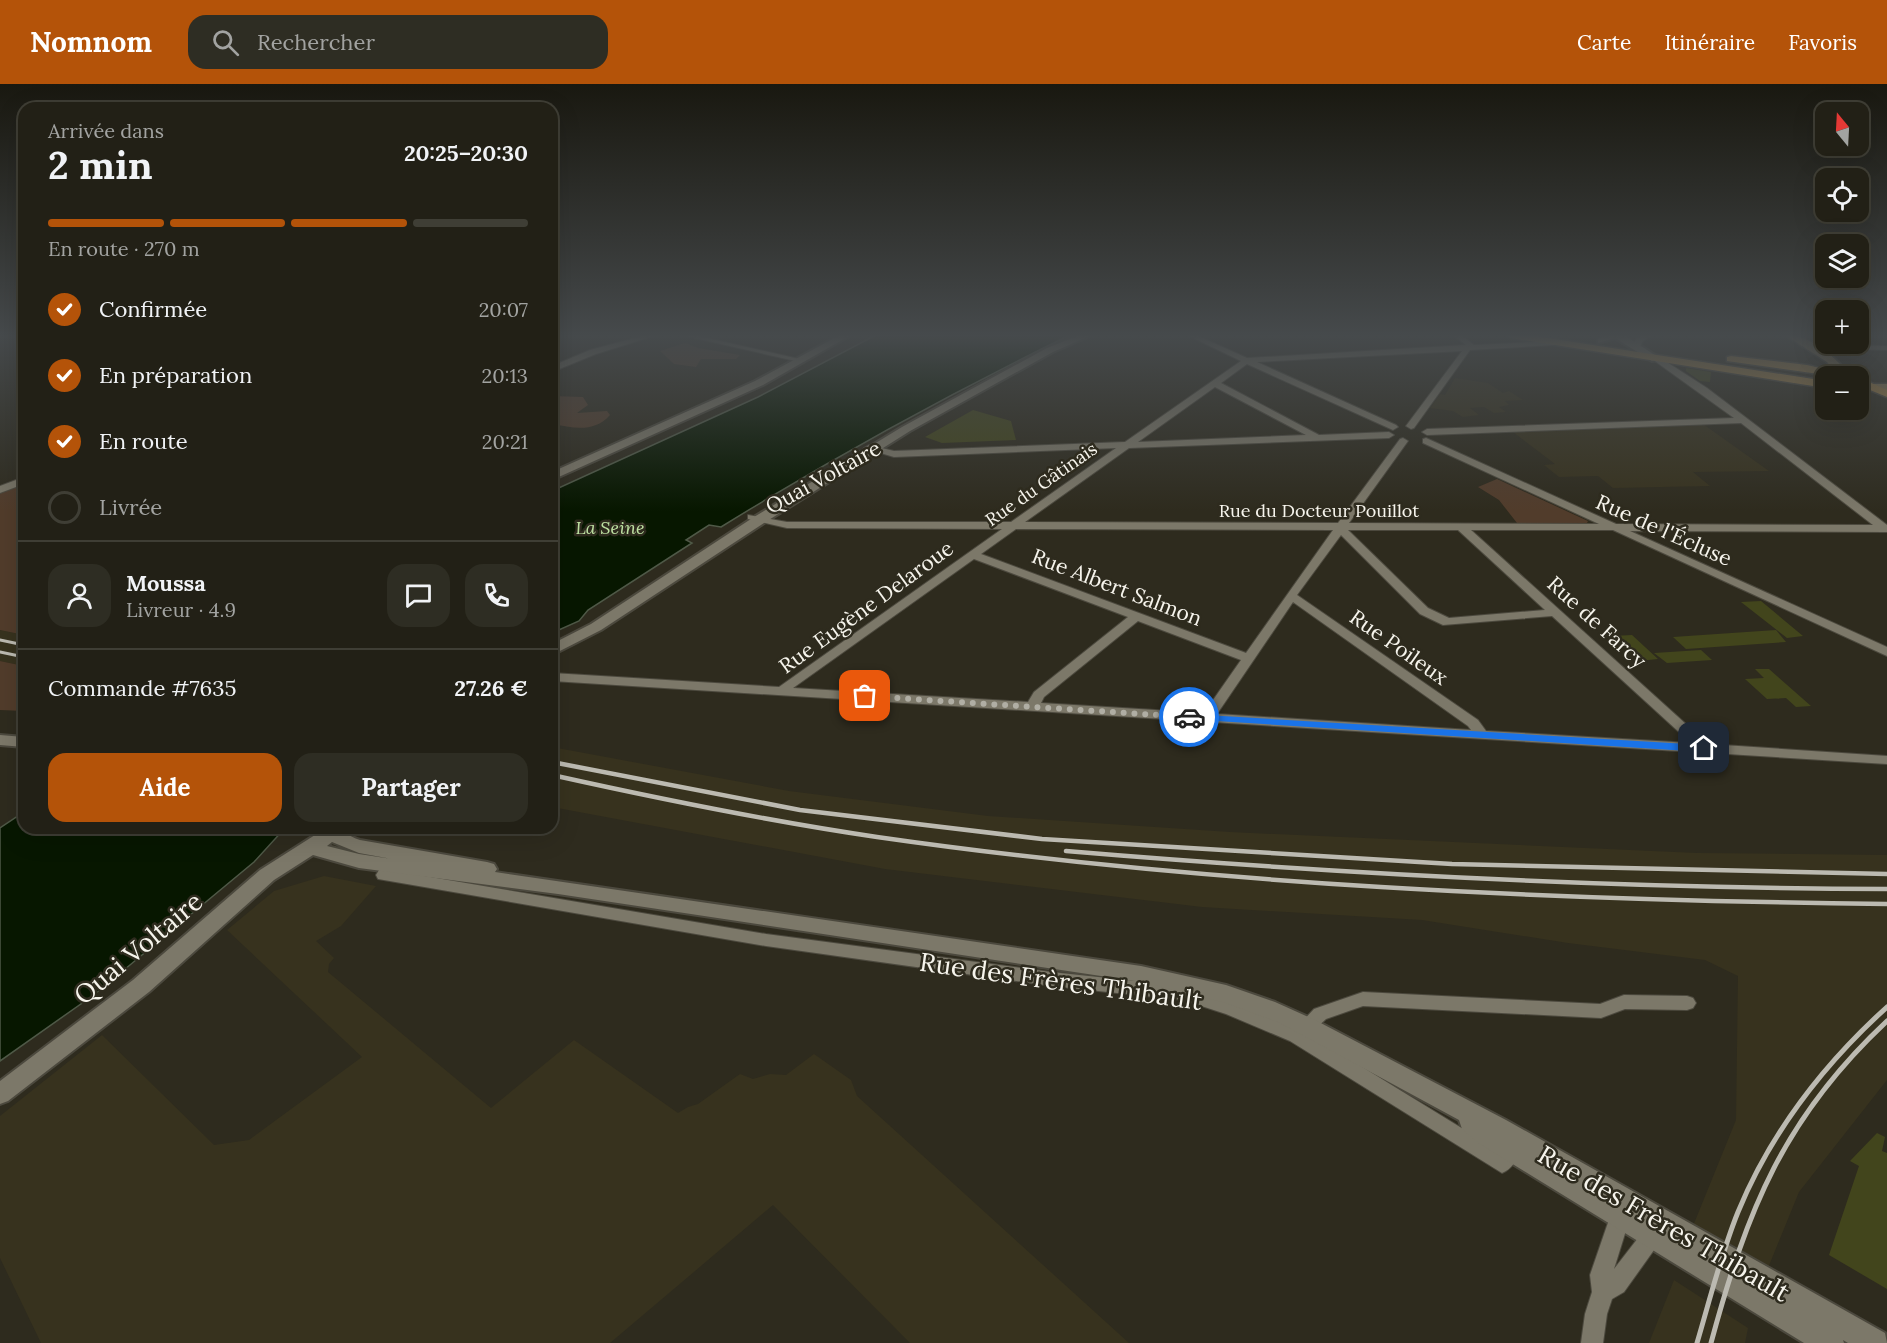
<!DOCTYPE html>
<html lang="fr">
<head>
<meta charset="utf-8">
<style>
	body { margin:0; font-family:Lora,serif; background:#2e2d23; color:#f1f3f6; height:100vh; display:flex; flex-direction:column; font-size:22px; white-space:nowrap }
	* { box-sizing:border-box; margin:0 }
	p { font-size:20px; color:#a2a3a1 }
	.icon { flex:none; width:33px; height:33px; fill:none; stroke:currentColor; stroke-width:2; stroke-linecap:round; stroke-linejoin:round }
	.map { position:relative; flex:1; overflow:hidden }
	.panel { position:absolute; left:18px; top:18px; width:540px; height:732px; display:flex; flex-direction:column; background:#222016; border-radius:18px; box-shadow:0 6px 24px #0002,0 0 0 2px #3f3e35 }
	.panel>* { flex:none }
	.needle { width:39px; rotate:342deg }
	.fabs { position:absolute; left:1815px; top:18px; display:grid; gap:12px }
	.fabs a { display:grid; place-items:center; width:54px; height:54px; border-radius:12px; background:#222016; box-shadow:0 6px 24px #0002,0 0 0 2px #3f3e35; font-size:30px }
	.pin { position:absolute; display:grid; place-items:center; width:51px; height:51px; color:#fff; margin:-26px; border-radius:12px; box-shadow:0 3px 9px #0006 }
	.courier { position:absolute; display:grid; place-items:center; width:60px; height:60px; margin:-30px; border:4px solid #1a73e8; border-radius:50%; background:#fff; color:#222; box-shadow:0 2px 8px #0007 }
	.summary em { font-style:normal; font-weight:700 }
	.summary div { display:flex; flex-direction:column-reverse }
	.summary { display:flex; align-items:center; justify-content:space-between; height:102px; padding:0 30px }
	h1 { font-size:39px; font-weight:700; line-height:45px }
	.bar { display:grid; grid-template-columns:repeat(4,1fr); gap:9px 6px; align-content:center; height:72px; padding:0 30px }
	.bar i { height:8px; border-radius:4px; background:#3f3e35 }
	.bar .on { background:#b45309 }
	.bar p { grid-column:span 4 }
	.line { display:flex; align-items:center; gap:15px; padding:0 30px; border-top:2px solid #3f3e35 }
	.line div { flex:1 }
	.round { display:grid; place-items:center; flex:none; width:63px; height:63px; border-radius:18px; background:#2e2d23 }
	ol { padding:0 30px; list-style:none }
	li { display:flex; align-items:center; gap:18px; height:66px }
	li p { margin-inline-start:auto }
	li .icon { padding:6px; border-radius:50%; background:#b45309; color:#fff; stroke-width:4 }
	li:last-child { color:#a2a3a1 }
	li i { width:33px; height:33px; border:3px solid #3f3e35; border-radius:50% }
	.cta { display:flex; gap:12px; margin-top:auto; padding:12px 30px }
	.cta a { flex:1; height:69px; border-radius:18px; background:#b45309; color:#fff; font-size:24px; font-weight:700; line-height:69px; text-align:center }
	.cta a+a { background:#2e2d23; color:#f1f3f6 }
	header { display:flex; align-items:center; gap:36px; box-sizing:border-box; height:84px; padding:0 30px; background:#b45309; color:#fff }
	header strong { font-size:28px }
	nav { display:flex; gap:33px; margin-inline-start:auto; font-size:21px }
	.search { width:420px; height:54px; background:#2e2d23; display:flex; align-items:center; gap:15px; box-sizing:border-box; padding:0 21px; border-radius:18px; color:#a2a3a1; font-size:22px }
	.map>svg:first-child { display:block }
	.built { fill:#37321e }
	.green { fill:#513c2b }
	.water { fill:#071700; stroke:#4f5947; stroke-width:1.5 }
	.building { fill:#42451c }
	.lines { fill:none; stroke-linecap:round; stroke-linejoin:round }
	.minor-casing { stroke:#4c493e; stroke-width:2 }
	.tertiary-casing { stroke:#4c493e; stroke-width:4 }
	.secondary-casing { stroke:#4c493e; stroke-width:3 }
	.primary-casing { stroke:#4c493e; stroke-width:3 }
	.minor { fill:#7c7869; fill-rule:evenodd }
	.tertiary { fill:#7c7869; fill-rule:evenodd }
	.secondary { fill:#958158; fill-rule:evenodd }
	.primary { fill:#ae8947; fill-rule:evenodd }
	.rail-far2 { stroke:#bcbab1; stroke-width:3 }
	.rail-far1 { stroke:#bcbab1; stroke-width:4.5 }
	.rail { stroke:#bcbab1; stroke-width:5 }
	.route { fill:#1a73e8 }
	.done { stroke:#b0aea4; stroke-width:6; stroke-dasharray:0 10.8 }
	.labels { text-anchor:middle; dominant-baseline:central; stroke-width:5; stroke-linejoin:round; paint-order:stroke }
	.far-street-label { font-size:18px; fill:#f6f4ec; stroke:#2e2b1e }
	.far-water-label { font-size:18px; font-style:italic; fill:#bee1a2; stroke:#2e2b1e }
	.street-label { font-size:21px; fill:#f6f4ec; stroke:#2e2b1e }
	.near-street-label { font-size:26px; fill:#f6f4ec; stroke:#2e2b1e }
</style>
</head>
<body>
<header>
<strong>Nomnom</strong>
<div class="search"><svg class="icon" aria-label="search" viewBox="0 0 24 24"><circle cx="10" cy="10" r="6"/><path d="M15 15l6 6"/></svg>Rechercher</div>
<nav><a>Carte</a><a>Itinéraire</a><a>Favoris</a></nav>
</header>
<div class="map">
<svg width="1887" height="1259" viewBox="0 0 1887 1259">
	<rect width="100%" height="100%" fill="#2e2b1e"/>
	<!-- built -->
	<path class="built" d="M1455,294L1488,299L1503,309L1509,307L1523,316L1505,317L1509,321L1499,323L1506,328L1494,329L1484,323L1470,324L1479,331L1463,333L1453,327L1430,324L1440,310L1445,311Z
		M1703,340L1769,387L1693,388L1710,402L1613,404L1598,392L1559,393L1544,381L1555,380L1513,348Z
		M0,546L24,551V582L0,577Z
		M552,663L789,707L988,732L1230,748L1697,769L1887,771V996L1799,1108L1768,1184L1693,1142L1736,1036L1738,892L1705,876L1568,859L1422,836L1202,823L885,785L552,723Z
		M324,792L376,802L341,842L316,857L334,874L329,880L328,888L491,1024L574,956L678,1029L688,1023L698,1020L740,990L753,995L770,990L786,991L814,970L851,996L857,1012L1129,1259H910L773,1121L610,1259H41L0,1174V1032L102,951L214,1061L249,1056L362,973L227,846L274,807Z
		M1674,1196L1748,1244L1745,1259H1649Z"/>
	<!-- green -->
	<path class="green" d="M685,259L698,264L740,271L736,275H701L696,283L674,280L660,267Z
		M552,312L583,313L588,321L577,329L607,327L610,331C594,349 574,344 552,340Z
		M1497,395L1588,437L1587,439H1517L1499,416L1478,403Z
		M24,399V551L0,546V409Z
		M0,577L24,582V627L0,626Z"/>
	<!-- water -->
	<path class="water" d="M876,251H1070C951,309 834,373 721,443L709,441L686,456L692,459L588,526L579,537L552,549V407L758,313Z
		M24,728V744H285L254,778L95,910L0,977V744Z"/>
	<!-- building -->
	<path class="building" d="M1686,284L1711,288L1710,298L1700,297L1686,287Z
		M973,326L1011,337L1016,356L942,359L925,353Z
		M1761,517L1803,552L1787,554L1741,518Z
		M1776,546L1786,558L1686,565L1673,553Z
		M1632,551L1658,575L1638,577L1613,552Z
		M1701,566L1712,576L1667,579L1654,569Z
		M1755,585H1769L1811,622L1796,623L1786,614L1767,615L1745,595L1764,594Z
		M1877,1049L1885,1053L1882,1067L1887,1069V1205L1829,1171L1859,1082L1850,1077Z"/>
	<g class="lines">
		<!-- minor casing -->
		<g class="minor-casing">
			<path id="minor" d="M646,251H657L596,270L552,288V282L590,266Z
				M681,251H694L804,276L800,278Z
				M1187,251H1196L1247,274L1466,261L1453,251H1461L1474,261L1554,257L1558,259L1554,261L1470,266L1414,344L1411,345L1406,342L1462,267L1257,278L1396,341L1398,343L1393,346L1247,280L1221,299L1319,351L1389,348L1394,351L1389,354L1129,364L1025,438L1338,439L1400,355L1403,354L1408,357L1349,439L1599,440L1423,359V355L1426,354L1616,440L1873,441L1741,339L1427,351L1422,348L1427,345L1734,334L1652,275L1659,273L1707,304L1887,441V448L1630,447L1887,563V572L1613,446H1471L1708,660L1887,672V680L552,597V589L779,603L1002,445L787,444L748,435V431L787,438H1011L1116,364L894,373L864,364L869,361L894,367L1125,358L1241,277ZM1215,303L1306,351L1138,358ZM1016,445L1333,446L1246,569L981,470ZM1348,446H1458L1545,526L1449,534L1428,524ZM1341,451L1420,530L1443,541L1552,532L1691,659L1486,647L1478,636L1297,511ZM974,475L1128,533L1034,608L1028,618L793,604ZM1293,518L1468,642L1471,646L1217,630ZM1138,537L1241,576L1204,629L1041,619L1044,613Z
				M1643,251H1652L1643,257L1639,264H1633L1632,262L1637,253Z
				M1806,260L1887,262V266L1809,264L1805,262Z
				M24,393V400L0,409V402Z
				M397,768L403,769L405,773L395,787L766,850L1051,888L1183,902L1238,920L1300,946L1298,942L1314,925L1363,908L1600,920L1624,911L1687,912L1693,914L1696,919L1693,924L1687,926L1625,925L1601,934L1363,922L1326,935L1313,947L1307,949L1499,1067L1504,1060L1511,1057L1518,1060L1521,1066C1517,1076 1512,1085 1502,1089L1290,957L1226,930L1183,916L1051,902L766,862L378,795L376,791C381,783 388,770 397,768Z
				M1622,1117L1629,1120L1632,1127L1614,1185L1645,1145L1653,1142L1661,1145L1664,1152L1624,1208L1612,1215L1607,1230L1603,1259H1581L1585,1230L1592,1208L1590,1191L1612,1127L1615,1120Z"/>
		</g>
		<!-- tertiary casing -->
		<g class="tertiary-casing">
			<path id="tertiary" d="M840,251H851L763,301L552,396V388L755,297Z
				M1080,251H1092L1053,268L910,347L764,439L601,546L552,571V560L591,540L754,433L902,343L1047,264Z
				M1607,251H1624L1661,275L1652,277L1615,254L1598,259V255Z
				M0,651L24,653V663L0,661Z
				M326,744C340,743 347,752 360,756L487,778L494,780L497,785L495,788L1141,882L1226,901L1275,918L1315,936L1506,1036L1885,1249L1887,1259H1848L1843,1256L1844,1259H1804L1480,1060L1462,1045L1459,1036L1280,939L1226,919L1141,898L558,810L359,784L313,771L274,796L149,908L8,1017L0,1020V997L133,896L260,786ZM332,758L359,769L392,775L359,770L327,762Z"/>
		</g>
		<!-- secondary casing -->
		<g class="secondary-casing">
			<path id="secondary" d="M1785,251C1808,249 1837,274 1851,292H1839L1827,278Z
				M1858,300H1887V306H1858Z"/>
		</g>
		<!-- primary casing -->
		<g class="primary-casing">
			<path id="primary" d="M1506,251H1528L1826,297V304L1511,254Z
				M1731,272L1807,281L1854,292H1833L1727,277V273Z
				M1858,293L1887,306V313L1858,301Z"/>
		</g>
		<!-- minor -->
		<use href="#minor" class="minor"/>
		<!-- tertiary -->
		<use href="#tertiary" class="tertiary"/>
		<!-- secondary -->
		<use href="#secondary" class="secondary"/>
		<!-- primary -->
		<use href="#primary" class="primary"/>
		<!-- rail-far2 -->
		<path class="rail-far2" d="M0,556L24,561
			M0,568L24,573"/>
		<!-- rail-far1 -->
		<path class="rail-far1" d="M552,678L800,726L1042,755L1452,780L1887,790
			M552,691C660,715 768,737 877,753C1211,801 1550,816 1887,820
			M1066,767C1339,790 1613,804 1887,805"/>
		<!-- rail -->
		<path class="rail" d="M1697,1259C1710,1215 1721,1170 1738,1128C1771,1048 1823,981 1887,923
			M1711,1259C1747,1126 1784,1033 1887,937"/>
	</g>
	<!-- sky -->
	<linearGradient id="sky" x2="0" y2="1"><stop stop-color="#191810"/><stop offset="0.59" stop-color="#464a4c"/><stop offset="1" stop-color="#464a4c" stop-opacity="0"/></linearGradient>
	<rect width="1887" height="427" fill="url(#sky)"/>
	<!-- route -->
	<path class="route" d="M1189,630L1704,661L1710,664L1704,668L1185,635L1184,633Z"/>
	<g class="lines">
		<!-- done -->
		<path class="done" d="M865,612L1189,633"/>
	</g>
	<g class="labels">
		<!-- far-street labels -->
		<g class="far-street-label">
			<text transform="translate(1041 400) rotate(-35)">Rue du Gâtinais</text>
			<text x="1319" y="426">Rue du Docteur Pouillot</text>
		</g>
		<!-- far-water labels -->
		<g class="far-water-label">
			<text x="610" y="443">La Seine</text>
		</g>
		<!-- street labels -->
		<g class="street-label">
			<text transform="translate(823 393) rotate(-29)">Quai Voltaire</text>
			<text transform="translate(1664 446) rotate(24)">Rue de l'Écluse</text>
			<text transform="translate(1117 503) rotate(21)">Rue Albert Salmon</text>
			<text transform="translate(866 523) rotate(-36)">Rue Eugène Delaroue</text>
			<text transform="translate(1597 538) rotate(42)">Rue de Farcy</text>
			<text transform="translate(1399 563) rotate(35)">Rue Poileux</text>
		</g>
		<!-- near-street labels -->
		<g class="near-street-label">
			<text transform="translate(138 864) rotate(-40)">Quai Voltaire</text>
			<text transform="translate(1061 897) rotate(8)">Rue des Frères Thibault</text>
			<text transform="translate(1664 1139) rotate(30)">Rue des Frères Thibault</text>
		</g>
	</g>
</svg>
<div class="fabs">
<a><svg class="needle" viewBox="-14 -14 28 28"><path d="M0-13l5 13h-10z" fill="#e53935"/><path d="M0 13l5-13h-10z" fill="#a2a3a1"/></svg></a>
<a><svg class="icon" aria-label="locate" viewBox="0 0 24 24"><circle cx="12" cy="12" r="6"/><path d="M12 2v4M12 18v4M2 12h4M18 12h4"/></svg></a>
<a><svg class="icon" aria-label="layers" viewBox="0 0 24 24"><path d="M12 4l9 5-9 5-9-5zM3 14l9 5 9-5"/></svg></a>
<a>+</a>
<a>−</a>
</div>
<div class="pin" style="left:865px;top:612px;background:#ea580c"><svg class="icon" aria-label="bag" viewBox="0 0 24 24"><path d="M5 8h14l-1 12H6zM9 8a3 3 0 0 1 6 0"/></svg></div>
<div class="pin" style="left:1704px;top:664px;background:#1f2937"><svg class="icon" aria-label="home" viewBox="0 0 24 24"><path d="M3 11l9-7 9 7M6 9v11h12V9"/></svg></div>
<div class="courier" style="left:1189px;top:633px"><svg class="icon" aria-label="car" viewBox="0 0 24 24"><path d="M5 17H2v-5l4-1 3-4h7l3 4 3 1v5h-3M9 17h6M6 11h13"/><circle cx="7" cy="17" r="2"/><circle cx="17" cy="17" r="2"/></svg></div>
<section class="panel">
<div class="summary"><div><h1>2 min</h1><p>Arrivée dans</p></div><em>20:25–20:30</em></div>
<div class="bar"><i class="on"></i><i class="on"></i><i class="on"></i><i></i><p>En route · 270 m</p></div>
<ol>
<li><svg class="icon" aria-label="check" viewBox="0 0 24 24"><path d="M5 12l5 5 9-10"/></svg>Confirmée<p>20:07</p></li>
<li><svg class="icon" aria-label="check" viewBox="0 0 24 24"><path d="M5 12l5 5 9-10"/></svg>En préparation<p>20:13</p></li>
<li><svg class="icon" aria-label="check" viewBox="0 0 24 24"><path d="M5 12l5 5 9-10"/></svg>En route<p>20:21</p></li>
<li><i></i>Livrée</li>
</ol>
<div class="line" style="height:108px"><a class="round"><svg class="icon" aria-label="person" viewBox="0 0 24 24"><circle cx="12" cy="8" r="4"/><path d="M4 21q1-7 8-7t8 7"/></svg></a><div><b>Moussa</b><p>Livreur · 4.9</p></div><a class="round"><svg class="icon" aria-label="chat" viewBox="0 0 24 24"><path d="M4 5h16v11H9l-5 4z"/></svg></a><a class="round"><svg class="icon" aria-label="phone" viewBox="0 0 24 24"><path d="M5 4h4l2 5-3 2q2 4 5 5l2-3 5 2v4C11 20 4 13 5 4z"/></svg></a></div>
<div class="line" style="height:78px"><div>Commande #7635</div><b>27.26 €</b></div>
<div class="cta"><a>Aide</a><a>Partager</a></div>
</section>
</div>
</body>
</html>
